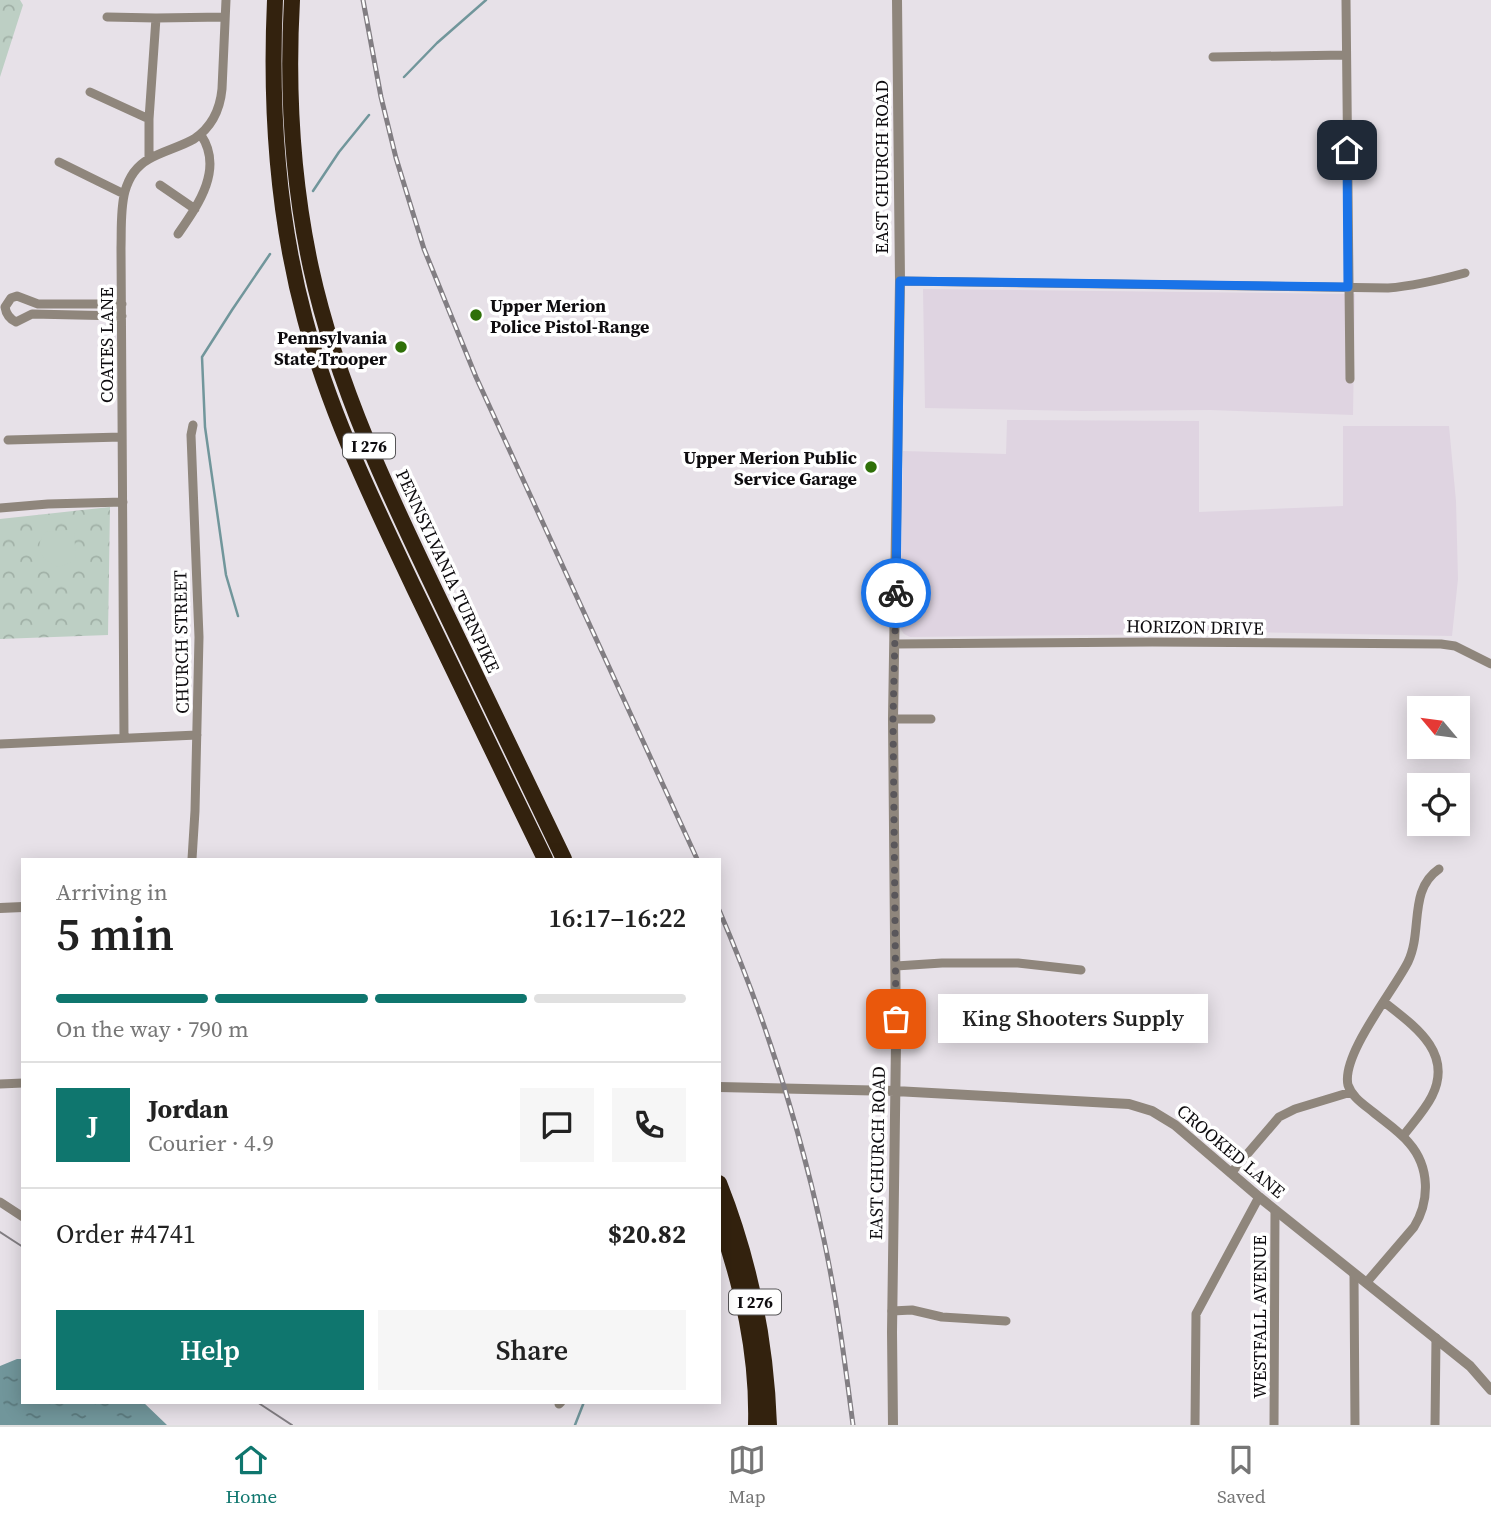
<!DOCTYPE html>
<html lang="en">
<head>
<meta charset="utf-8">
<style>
	body { margin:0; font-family:"Source Serif 4",serif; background:#f6f6f6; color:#222; height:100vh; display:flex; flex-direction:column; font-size:26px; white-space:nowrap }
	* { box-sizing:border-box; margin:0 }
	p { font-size:23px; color:#767676 }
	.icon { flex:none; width:38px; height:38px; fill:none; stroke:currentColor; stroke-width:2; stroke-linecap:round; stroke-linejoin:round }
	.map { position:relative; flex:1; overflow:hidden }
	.drawer { position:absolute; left:21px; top:858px; width:700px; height:546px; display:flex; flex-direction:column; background:#fff; border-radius:0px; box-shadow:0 4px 18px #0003 }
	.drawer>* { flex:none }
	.needle { width:46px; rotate:299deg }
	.tools { position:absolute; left:1407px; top:696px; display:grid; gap:14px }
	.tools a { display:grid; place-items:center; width:63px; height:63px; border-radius:0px; background:#fff; box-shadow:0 4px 18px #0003; font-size:35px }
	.pin { position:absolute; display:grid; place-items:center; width:60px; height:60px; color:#fff; margin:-30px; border-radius:14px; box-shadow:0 4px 10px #0006 }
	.courier { position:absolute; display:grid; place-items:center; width:70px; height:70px; margin:-35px; border:5px solid #1a73e8; border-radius:50%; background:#fff; color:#222; box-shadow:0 2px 9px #0007 }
	.bubble { position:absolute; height:49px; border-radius:0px; background:#fff; box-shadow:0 4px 18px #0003; font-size:23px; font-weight:600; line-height:49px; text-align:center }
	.summary em { font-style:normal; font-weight:600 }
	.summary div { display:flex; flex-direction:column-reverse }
	.summary { display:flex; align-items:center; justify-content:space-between; height:119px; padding:0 35px }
	h1 { font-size:46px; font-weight:600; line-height:52px }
	.bar { display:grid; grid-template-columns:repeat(4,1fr); gap:10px 7px; align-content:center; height:84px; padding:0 35px }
	.bar i { height:9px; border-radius:5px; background:#e0e0e0 }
	.bar .selected { background:#0f766e }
	.bar p { grid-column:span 4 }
	.line { display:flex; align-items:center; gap:18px; padding:0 35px; border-top:2px solid #e0e0e0 }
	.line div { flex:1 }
	.round { display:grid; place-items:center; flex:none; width:74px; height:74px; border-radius:0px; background:#f6f6f6 }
	.action { display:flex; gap:14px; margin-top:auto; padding:14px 35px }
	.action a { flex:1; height:80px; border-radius:0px; background:#0f766e; color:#fff; font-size:28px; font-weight:600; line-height:80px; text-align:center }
	.action a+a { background:#f6f6f6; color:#222 }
	.menu { display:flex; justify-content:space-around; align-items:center; height:98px; border-top:2px solid #e0e0e0; background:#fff; font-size:19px; color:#767676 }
	.menu a { display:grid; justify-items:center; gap:4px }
	.menu .selected { color:#0f766e }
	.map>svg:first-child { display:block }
	.built { fill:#dfd4e1 }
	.park { fill:url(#park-crowns) }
	.pitch { fill:#bdcfc4 }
	.water { fill:url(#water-ripples) }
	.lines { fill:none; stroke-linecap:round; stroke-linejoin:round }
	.stream { stroke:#71969b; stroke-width:2.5 }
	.minor { stroke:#8f867c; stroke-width:9 }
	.tertiary { stroke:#8f867c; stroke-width:10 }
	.motorway { stroke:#33220e; stroke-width:16 }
	.tram { stroke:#827e83; stroke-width:2 }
	.rail-casing { stroke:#827e83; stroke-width:5 }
	.rail { stroke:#fff; stroke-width:2.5; stroke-dasharray:8; stroke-linecap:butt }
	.done { stroke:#5a575b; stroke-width:7; stroke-dasharray:0 12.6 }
	.route { stroke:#1a73e8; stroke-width:9 }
	.poi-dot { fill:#2f7008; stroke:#fff; stroke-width:2.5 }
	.labels { text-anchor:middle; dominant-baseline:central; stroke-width:7; stroke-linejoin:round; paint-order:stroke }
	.shield { fill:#fff; stroke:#565557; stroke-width:2 }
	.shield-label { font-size:16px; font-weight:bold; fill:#0e0c0f }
	.street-label { font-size:18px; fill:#0e0c0f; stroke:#fff }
	.poi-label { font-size:18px; font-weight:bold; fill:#0e0c0f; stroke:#fff; text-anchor:end }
</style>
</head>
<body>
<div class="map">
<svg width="1491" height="1425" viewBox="0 0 1491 1425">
	<defs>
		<pattern id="park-crowns" width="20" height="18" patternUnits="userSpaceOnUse" patternTransform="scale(1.75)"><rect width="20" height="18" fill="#bdcfc4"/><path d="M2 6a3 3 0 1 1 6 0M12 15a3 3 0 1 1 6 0" fill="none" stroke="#a1b1a7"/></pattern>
		<pattern id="water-ripples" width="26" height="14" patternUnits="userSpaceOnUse" patternTransform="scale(1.75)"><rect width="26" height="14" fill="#71969b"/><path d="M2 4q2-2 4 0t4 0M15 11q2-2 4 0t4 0" fill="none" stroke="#5b797d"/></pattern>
	</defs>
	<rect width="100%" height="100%" fill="#e7e1e8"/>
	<!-- built -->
	<path class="built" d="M923,289L1355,294L1353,415L1210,410L1084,411L925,408Z
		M1007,420L1199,421V512L1343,506V426H1449L1456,501L1458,579L1452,636L1193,631L1178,634L910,637L904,634L900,628L903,451L1006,454Z"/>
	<!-- park -->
	<path class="park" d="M0,0H20L23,5L0,77Z
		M110,507L108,635L0,639V519Z"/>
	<!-- pitch -->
	<path class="pitch" d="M73,526L77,529L74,534L76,558L70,563L59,567C42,561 32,547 46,532L68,530Z"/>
	<!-- water -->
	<path class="water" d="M17,1359H23V1402H143L167,1425H0V1366Z"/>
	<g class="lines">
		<!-- stream -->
		<path class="stream" d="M404,77L437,43L486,0
			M313,191L339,152L369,115
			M238,616L226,575L205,427L202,357L232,310L270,254
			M575,1425L584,1402"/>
		<!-- minor -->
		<path class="minor" d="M1346,0L1350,379
			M107,17L156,18L225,17
			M1213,57L1346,55
			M90,92L149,119
			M149,159V119L156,18
			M59,162L124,194
			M160,185L195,209
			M178,234C198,205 224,169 201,135
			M900,281L1388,288C1414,286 1439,280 1465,273
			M122,304H38L17,296L11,298L5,307C6,314 10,319 16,322L32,314L122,316
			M8,440L122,437
			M0,508L48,504L123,502
			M895,644L1152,642L1441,644L1455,646L1491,664
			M893,719H931
			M124,738L121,248C122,217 117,177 149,159C163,151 180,147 194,139C212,127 220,110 222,89L226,0
			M0,744L197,735
			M192,859L195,811L199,637L191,435L193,425
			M896,966L942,963H1018L1081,970
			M1384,1002C1413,1025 1454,1052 1432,1096C1425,1110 1413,1123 1403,1136
			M0,1084L23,1083
			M1231,1173L1279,1117L1295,1109L1351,1092
			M0,1202L23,1217
			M1354,1275L1355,1425
			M1366,1283L1414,1227C1430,1201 1430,1167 1409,1143C1399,1131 1385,1122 1373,1112C1363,1104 1352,1097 1348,1085C1341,1055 1394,990 1408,962C1423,931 1408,890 1439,869
			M892,1311L912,1310L942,1317L1006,1321
			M559,1404L561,1402
			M1195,1425L1196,1314L1259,1197
			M1274,1425L1275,1210
			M1435,1425L1436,1338"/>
		<!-- tertiary -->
		<path class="tertiary" d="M0,908L23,907
			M719,1087L895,1091L1129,1104L1152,1111L1175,1125L1259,1197L1470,1366L1491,1390
			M893,1425L892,1332L896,1043L893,719L900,281L897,0"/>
		<!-- motorway -->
		<path class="motorway" d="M275,0C270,108 277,215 305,319C330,414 373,501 414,588C458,679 501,769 545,859
			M292,0C287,90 292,180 311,268C337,387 390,497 443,607C484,691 523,775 564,859
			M719,1183C750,1261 766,1341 769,1425
			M719,1219C742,1286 758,1354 756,1425"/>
		<!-- tram -->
		<path class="tram" d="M0,1232L23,1247
			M257,1402L292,1425"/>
		<!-- rail casing -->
		<g class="rail-casing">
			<path id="rail" d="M363,0L381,97L396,158L424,249L476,377L697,859
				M719,910C765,1017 800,1127 824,1240C837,1301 845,1363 853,1425"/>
		</g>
		<!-- rail -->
		<use href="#rail" class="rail"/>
	</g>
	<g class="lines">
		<!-- done -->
		<path class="done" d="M896,593L893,719L896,1019"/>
		<!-- route -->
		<path class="route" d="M896,593L900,281L1348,287L1347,150"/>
	</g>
	<!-- markers -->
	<g class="poi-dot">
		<circle cx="476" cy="315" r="7"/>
		<circle cx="401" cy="347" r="7"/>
		<circle cx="871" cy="467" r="7"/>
	</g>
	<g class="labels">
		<!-- shield labels -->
		<g class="shield">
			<rect x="343" y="433.5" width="52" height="25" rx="5"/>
			<rect x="729" y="1289.5" width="52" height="25" rx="5"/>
		</g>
		<g class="shield-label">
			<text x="369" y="446">I 276</text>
			<text x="755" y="1302">I 276</text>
		</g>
		<!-- street labels -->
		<g class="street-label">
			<text transform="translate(881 167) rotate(-90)">EAST CHURCH ROAD</text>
			<text transform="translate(106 345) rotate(-90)">COATES LANE</text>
			<text transform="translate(448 571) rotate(65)">PENNSYLVANIA TURNPIKE</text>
			<text transform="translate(1195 627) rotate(1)">HORIZON DRIVE</text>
			<text transform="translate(181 642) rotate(-91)">CHURCH STREET</text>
			<text transform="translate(1231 1151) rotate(40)">CROOKED LANE</text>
			<text transform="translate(877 1153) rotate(-89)">EAST CHURCH ROAD</text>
			<text transform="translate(1259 1317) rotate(-90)">WESTFALL AVENUE</text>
		</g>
		<!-- poi labels -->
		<g class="poi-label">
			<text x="490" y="305" text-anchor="start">Upper Merion<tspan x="490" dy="21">Police Pistol-Range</tspan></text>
			<text x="387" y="337">Pennsylvania<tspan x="387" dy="21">State Trooper</tspan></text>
			<text x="857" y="457">Upper Merion Public<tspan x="857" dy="21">Service Garage</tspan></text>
		</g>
	</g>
</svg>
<div class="tools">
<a><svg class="needle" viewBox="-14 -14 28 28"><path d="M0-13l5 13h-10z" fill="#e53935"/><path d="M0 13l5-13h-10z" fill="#767676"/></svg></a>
<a><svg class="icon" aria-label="locate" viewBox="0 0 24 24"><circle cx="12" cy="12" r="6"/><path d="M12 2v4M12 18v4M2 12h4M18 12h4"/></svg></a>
</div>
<div class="pin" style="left:896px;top:1019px;background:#ea580c"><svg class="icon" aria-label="bag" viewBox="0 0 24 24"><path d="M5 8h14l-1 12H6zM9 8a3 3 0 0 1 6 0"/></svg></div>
<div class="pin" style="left:1347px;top:150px;background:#1f2937"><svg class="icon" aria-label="home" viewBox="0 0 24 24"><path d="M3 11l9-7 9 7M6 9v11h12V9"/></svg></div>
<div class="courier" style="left:896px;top:593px"><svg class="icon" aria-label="bike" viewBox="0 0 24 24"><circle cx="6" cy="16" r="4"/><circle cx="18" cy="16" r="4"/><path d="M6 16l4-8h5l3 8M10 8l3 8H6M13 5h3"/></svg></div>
<div class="bubble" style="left:938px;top:994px;width:270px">King Shooters Supply</div>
<section class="drawer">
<div class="summary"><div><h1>5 min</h1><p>Arriving in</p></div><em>16:17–16:22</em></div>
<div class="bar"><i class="selected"></i><i class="selected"></i><i class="selected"></i><i></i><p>On the way · 790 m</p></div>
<div class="line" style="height:126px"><b class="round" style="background:#0f766e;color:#fff">J</b><div><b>Jordan</b><p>Courier · 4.9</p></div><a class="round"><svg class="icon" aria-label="chat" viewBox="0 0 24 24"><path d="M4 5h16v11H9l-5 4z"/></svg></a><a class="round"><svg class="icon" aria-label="phone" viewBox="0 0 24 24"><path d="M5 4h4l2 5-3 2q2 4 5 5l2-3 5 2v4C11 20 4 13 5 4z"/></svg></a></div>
<div class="line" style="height:91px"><div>Order #4741</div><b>$20.82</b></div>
<div class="action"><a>Help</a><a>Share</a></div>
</section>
</div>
<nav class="menu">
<a class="selected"><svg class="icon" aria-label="home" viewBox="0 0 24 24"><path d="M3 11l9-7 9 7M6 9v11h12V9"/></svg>Home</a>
<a><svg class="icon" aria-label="map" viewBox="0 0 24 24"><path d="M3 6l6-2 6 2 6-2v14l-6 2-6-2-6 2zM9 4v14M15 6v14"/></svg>Map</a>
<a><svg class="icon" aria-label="saved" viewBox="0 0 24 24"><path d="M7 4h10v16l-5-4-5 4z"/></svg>Saved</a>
</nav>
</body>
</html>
